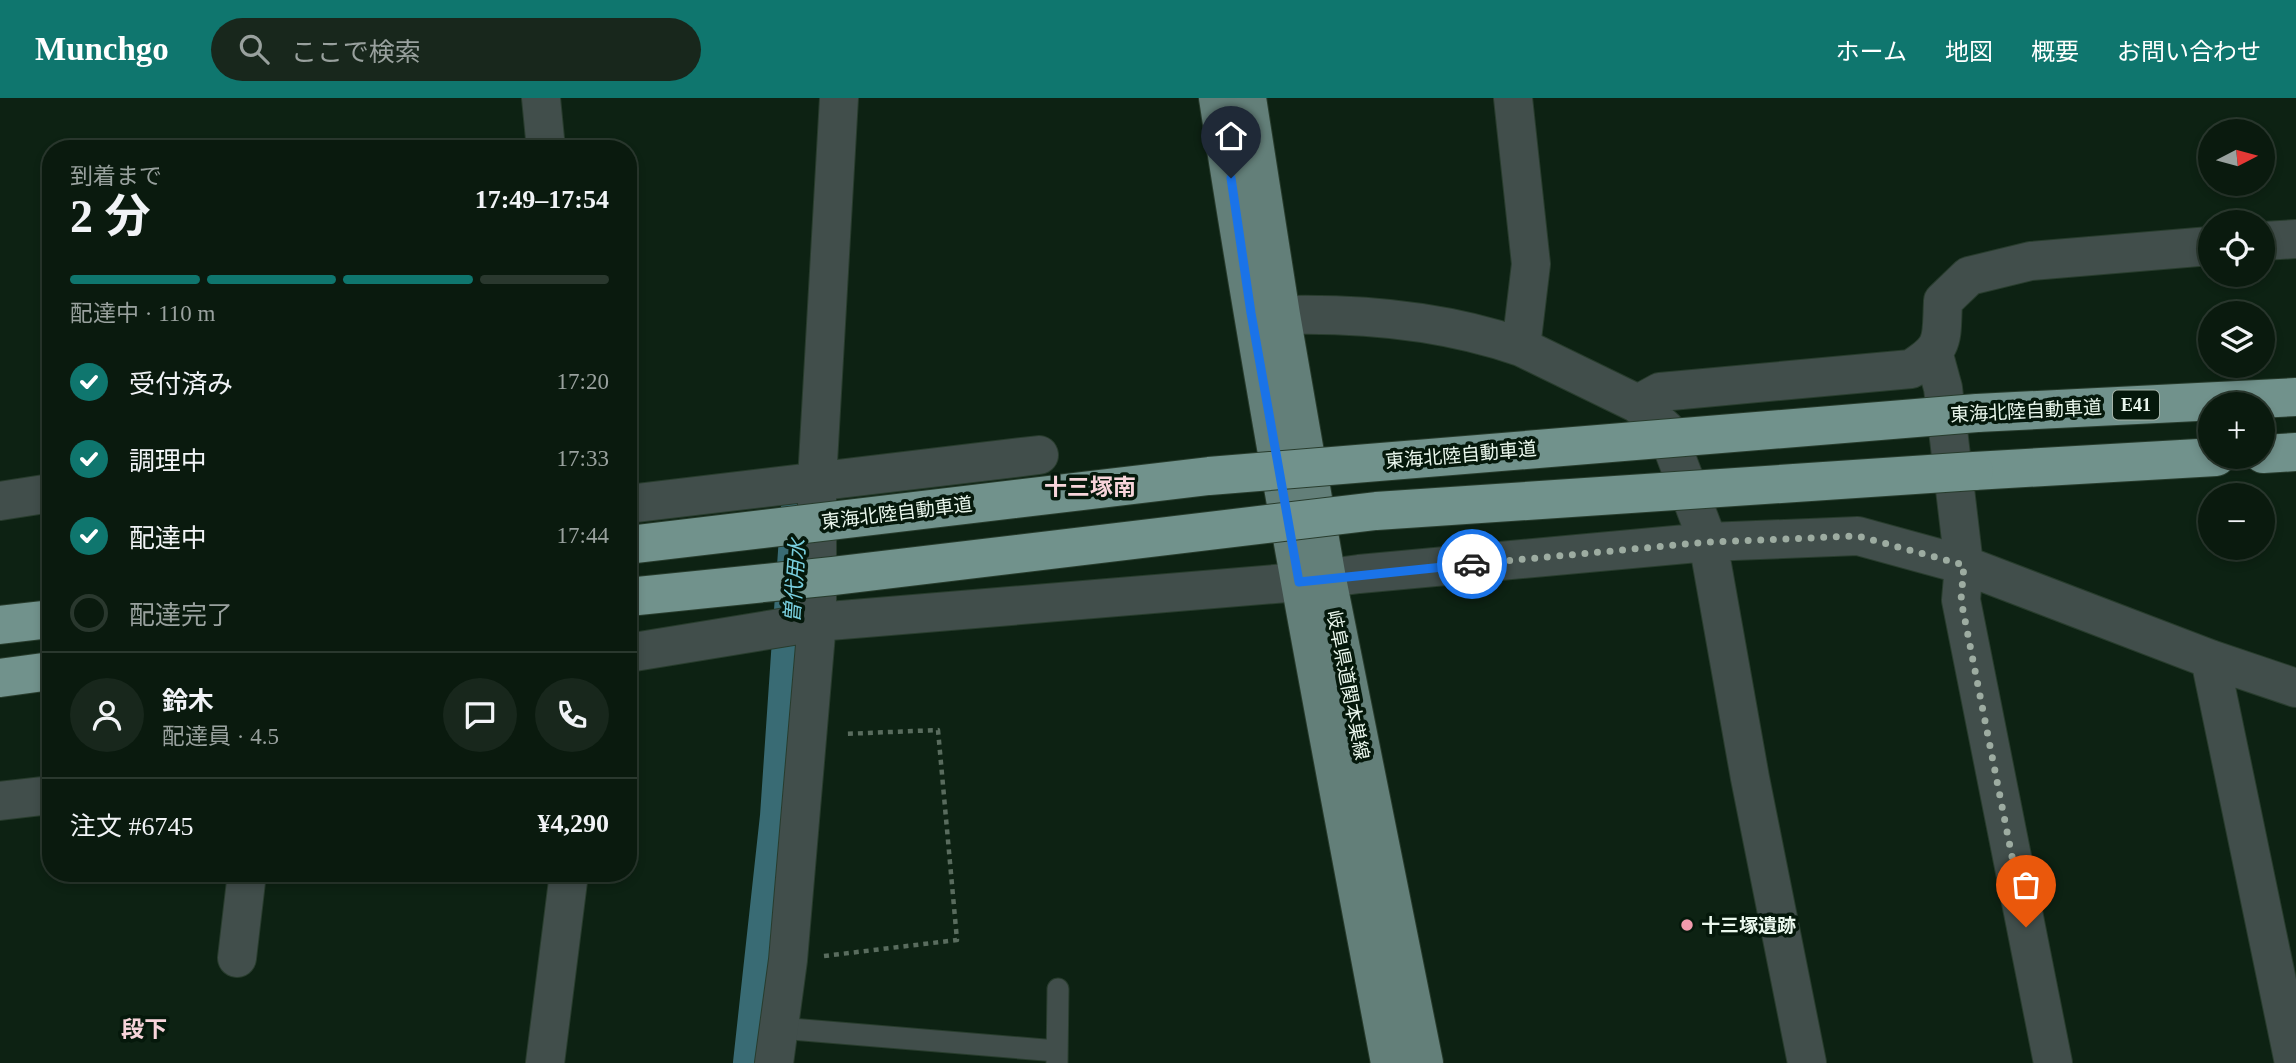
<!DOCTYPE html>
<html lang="ja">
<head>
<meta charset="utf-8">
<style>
	body { margin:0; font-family:"Times New Roman","Noto Sans JP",serif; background:#18271c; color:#f1f3f6; height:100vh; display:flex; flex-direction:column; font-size:26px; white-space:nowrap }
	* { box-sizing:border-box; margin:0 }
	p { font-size:23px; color:#99a19e }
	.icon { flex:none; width:38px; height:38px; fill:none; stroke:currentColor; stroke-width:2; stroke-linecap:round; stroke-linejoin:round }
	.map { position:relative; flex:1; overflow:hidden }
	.drawer { position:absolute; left:42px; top:42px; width:595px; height:742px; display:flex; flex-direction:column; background:#0a1a0e; border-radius:28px; box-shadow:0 4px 10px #0003,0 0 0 2px #2a382e }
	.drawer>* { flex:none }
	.needle { width:46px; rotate:84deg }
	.controls { position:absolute; left:2198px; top:21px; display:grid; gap:14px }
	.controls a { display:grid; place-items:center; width:77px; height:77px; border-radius:50%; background:#0a1a0e; box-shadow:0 4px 10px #0003,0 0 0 2px #2a382e; font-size:35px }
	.pin { position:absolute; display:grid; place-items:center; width:60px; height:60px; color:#fff; margin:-72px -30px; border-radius:50% 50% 50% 0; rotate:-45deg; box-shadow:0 0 7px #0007 }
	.pin .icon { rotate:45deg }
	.courier { position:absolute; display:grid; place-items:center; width:70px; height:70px; margin:-35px; border:5px solid #1a73e8; border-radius:50%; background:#fff; color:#222; box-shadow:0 2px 9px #0007 }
	.head em { font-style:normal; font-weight:700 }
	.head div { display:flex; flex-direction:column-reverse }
	.head { display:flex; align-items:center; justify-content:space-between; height:119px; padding:0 28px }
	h1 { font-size:46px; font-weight:700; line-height:52px }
	.bar { display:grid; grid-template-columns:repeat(4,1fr); gap:10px 7px; align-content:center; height:84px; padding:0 28px }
	.bar i { height:9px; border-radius:5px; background:#2a382e }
	.bar .active { background:#0f766e }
	.bar p { grid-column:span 4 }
	.line { display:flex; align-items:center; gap:18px; padding:0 28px; border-top:2px solid #2a382e }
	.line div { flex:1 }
	.round { display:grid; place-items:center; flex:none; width:74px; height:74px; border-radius:37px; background:#18271c }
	ol { padding:0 28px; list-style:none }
	li { display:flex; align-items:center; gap:21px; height:77px }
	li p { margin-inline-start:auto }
	li .icon { padding:7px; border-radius:50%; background:#0f766e; color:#fff; stroke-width:4 }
	li:last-child { color:#99a19e }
	li i { width:38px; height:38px; border:4px solid #2a382e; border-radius:50% }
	header { display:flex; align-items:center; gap:42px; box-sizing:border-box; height:98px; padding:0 35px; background:#0f766e; color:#fff }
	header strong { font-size:33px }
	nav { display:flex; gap:38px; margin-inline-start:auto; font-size:24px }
	.search { width:490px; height:63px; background:#18271c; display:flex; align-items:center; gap:18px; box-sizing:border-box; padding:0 24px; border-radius:38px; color:#99a19e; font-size:26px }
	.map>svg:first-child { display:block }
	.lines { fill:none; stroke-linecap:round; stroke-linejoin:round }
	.canal { stroke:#396b74; stroke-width:38 }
	.lane-casing { stroke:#283c2d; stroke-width:23 }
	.street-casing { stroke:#283c2d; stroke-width:40 }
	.primary-casing { stroke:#283c2d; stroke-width:40 }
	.highway-casing { stroke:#283c2d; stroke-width:40 }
	.path { stroke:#596c5e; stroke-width:4.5; stroke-dasharray:5 5; stroke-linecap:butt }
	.lane { stroke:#414e4b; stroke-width:21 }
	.street { stroke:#414e4b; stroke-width:38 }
	.primary { stroke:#637f79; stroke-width:38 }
	.highway { stroke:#71928c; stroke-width:38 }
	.highway-bridge-casing { stroke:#283c2d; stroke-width:40; stroke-linecap:butt }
	.highway-bridge { stroke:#71928c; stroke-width:38 }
	.done { stroke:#9daca1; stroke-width:7; stroke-dasharray:0 12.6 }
	.route { stroke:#1a73e8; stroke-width:9 }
	.poi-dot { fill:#f29aad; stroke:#05180b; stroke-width:2.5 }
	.labels { text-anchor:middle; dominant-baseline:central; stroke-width:7; stroke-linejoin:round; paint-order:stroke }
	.shield { fill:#05180b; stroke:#a5b4a9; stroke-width:2 }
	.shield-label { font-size:18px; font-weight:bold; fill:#eaf7ed }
	.street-label { font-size:19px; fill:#eaf7ed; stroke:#05180b }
	.poi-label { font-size:19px; font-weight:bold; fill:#eaf7ed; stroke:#05180b; text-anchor:start }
	.water-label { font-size:21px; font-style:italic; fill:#79cfdf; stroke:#05180b }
	.quarter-label { font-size:23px; font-weight:bold; fill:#f7d4da; stroke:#05180b }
</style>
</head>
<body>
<header>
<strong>Munchgo</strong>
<div class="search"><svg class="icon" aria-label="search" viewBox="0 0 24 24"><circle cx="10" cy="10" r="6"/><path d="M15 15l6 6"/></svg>ここで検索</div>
<nav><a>ホーム</a><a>地図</a><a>概要</a><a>お問い合わせ</a></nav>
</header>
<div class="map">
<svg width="2296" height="965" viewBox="0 0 2296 965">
	<rect width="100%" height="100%" fill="#0d2213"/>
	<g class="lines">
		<!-- canal -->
		<path class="canal" d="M752,965L779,718L801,395"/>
		<!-- lane casing -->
		<g class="lane-casing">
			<path id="lane" d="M779,930L1057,953
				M1057,965L1058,891"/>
		</g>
		<!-- street casing -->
		<g class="street-casing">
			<path id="street" d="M541,0L546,51
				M1513,0L1531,166L1521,249
				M2263,143L2296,141
				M1281,217C1360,215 1446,223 1521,249L1638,306L1666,332L1708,444L1750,680L1807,965
				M1934,257L1943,290L1964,467L1961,502L2053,965
				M1638,306L1660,294L1911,271C1946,249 1941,242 1943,203L1969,178L2031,163L2210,148
				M0,403L51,395
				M628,406L1039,357
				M628,555L817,524L1299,484L1359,476L1708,444L1858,438L1964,467L2210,561L2296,590
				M2210,561L2294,965
				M0,703L51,697
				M237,860L247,775
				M545,965L569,775
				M774,965L788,862L817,524V382L839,0"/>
		</g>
		<!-- primary casing -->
		<g class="primary-casing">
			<path id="primary" d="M1218,0C1268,323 1329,644 1390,965
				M1247,0L1281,217L1327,481L1424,965"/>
		</g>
		<!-- highway casing -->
		<g class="highway-casing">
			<path id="highway" d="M1977,315L2296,299
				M2263,356L2296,354
				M1974,373L2216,359
				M0,527L51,521
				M0,580L51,573"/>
		</g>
		<!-- path -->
		<path class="path" d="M824,858L957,842L938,632L843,636"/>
		<!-- lane -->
		<use href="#lane" class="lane"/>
		<!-- street -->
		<use href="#street" class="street"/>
		<!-- primary -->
		<use href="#primary" class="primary"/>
		<!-- highway -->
		<use href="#highway" class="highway"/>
		<!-- highway-bridge casing -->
		<g class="highway-bridge-casing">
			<path id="highway-bridge" d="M628,447L1209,378L1977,315
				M628,499L833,478L1376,413L1974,373"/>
		</g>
		<!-- highway-bridge -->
		<use href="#highway-bridge" class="highway-bridge"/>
	</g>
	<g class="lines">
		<!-- done -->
		<path class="done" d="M1472,466L1708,444L1858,438L1964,467L1961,502L2026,829"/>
		<!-- route -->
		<path class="route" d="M1231,80L1251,215L1299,484L1472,466"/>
	</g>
	<!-- markers -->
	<circle class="poi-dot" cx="1687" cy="827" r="7"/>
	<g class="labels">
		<!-- shield labels -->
		<rect class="shield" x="2113" y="292.5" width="46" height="29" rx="5"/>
		<g class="shield-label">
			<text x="2136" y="307">E41</text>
		</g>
		<!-- street labels -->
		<g class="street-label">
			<text transform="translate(2026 313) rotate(-3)">東海北陸自動車道</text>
			<text transform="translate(1461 357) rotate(-5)">東海北陸自動車道</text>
			<text transform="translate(897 415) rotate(-7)">東海北陸自動車道</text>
			<text transform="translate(1348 587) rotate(79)">岐阜県道関本巣線</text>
		</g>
		<!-- poi labels -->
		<g class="poi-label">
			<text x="1701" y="827">十三塚遺跡</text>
		</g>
		<!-- water labels -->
		<g class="water-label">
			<text transform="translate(795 483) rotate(-86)">曽代用水</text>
		</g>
		<!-- quarter labels -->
		<g class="quarter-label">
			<text x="1090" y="389">十三塚南</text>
			<text x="144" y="931">段下</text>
		</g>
	</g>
</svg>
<div class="controls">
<a><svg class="needle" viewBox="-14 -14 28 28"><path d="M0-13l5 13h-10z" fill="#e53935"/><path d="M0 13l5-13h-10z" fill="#99a19e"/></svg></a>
<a><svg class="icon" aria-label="locate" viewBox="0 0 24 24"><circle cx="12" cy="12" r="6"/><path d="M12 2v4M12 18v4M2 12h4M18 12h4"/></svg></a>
<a><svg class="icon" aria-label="layers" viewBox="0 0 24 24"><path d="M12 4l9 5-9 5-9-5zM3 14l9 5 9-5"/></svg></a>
<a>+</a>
<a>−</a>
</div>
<div class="pin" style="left:2026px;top:829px;background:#ea580c"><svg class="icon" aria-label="bag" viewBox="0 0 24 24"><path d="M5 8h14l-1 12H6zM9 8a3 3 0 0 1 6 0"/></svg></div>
<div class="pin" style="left:1231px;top:80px;background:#1f2937"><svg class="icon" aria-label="home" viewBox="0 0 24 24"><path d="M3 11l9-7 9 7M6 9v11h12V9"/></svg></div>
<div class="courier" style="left:1472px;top:466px"><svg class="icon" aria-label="car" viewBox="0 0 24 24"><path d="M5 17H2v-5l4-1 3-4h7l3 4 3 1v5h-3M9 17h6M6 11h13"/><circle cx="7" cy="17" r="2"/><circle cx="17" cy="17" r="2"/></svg></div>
<section class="drawer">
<div class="head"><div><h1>2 分</h1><p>到着まで</p></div><em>17:49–17:54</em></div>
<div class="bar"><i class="active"></i><i class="active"></i><i class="active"></i><i></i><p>配達中 · 110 m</p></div>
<ol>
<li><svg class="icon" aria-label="check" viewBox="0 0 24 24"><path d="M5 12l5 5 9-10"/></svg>受付済み<p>17:20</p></li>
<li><svg class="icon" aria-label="check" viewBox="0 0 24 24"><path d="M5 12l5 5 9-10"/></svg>調理中<p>17:33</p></li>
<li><svg class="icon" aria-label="check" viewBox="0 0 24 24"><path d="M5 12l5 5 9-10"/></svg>配達中<p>17:44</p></li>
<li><i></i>配達完了</li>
</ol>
<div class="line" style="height:126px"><a class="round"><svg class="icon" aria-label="person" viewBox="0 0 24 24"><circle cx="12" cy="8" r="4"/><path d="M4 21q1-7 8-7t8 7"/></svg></a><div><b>鈴木</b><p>配達員 · 4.5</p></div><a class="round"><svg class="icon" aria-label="chat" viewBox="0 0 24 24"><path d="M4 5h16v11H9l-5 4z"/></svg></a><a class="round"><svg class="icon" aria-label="phone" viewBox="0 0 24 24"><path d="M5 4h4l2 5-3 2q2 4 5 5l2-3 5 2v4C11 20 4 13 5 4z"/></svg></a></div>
<div class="line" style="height:91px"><div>注文 #6745</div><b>¥4,290</b></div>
</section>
</div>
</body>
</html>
